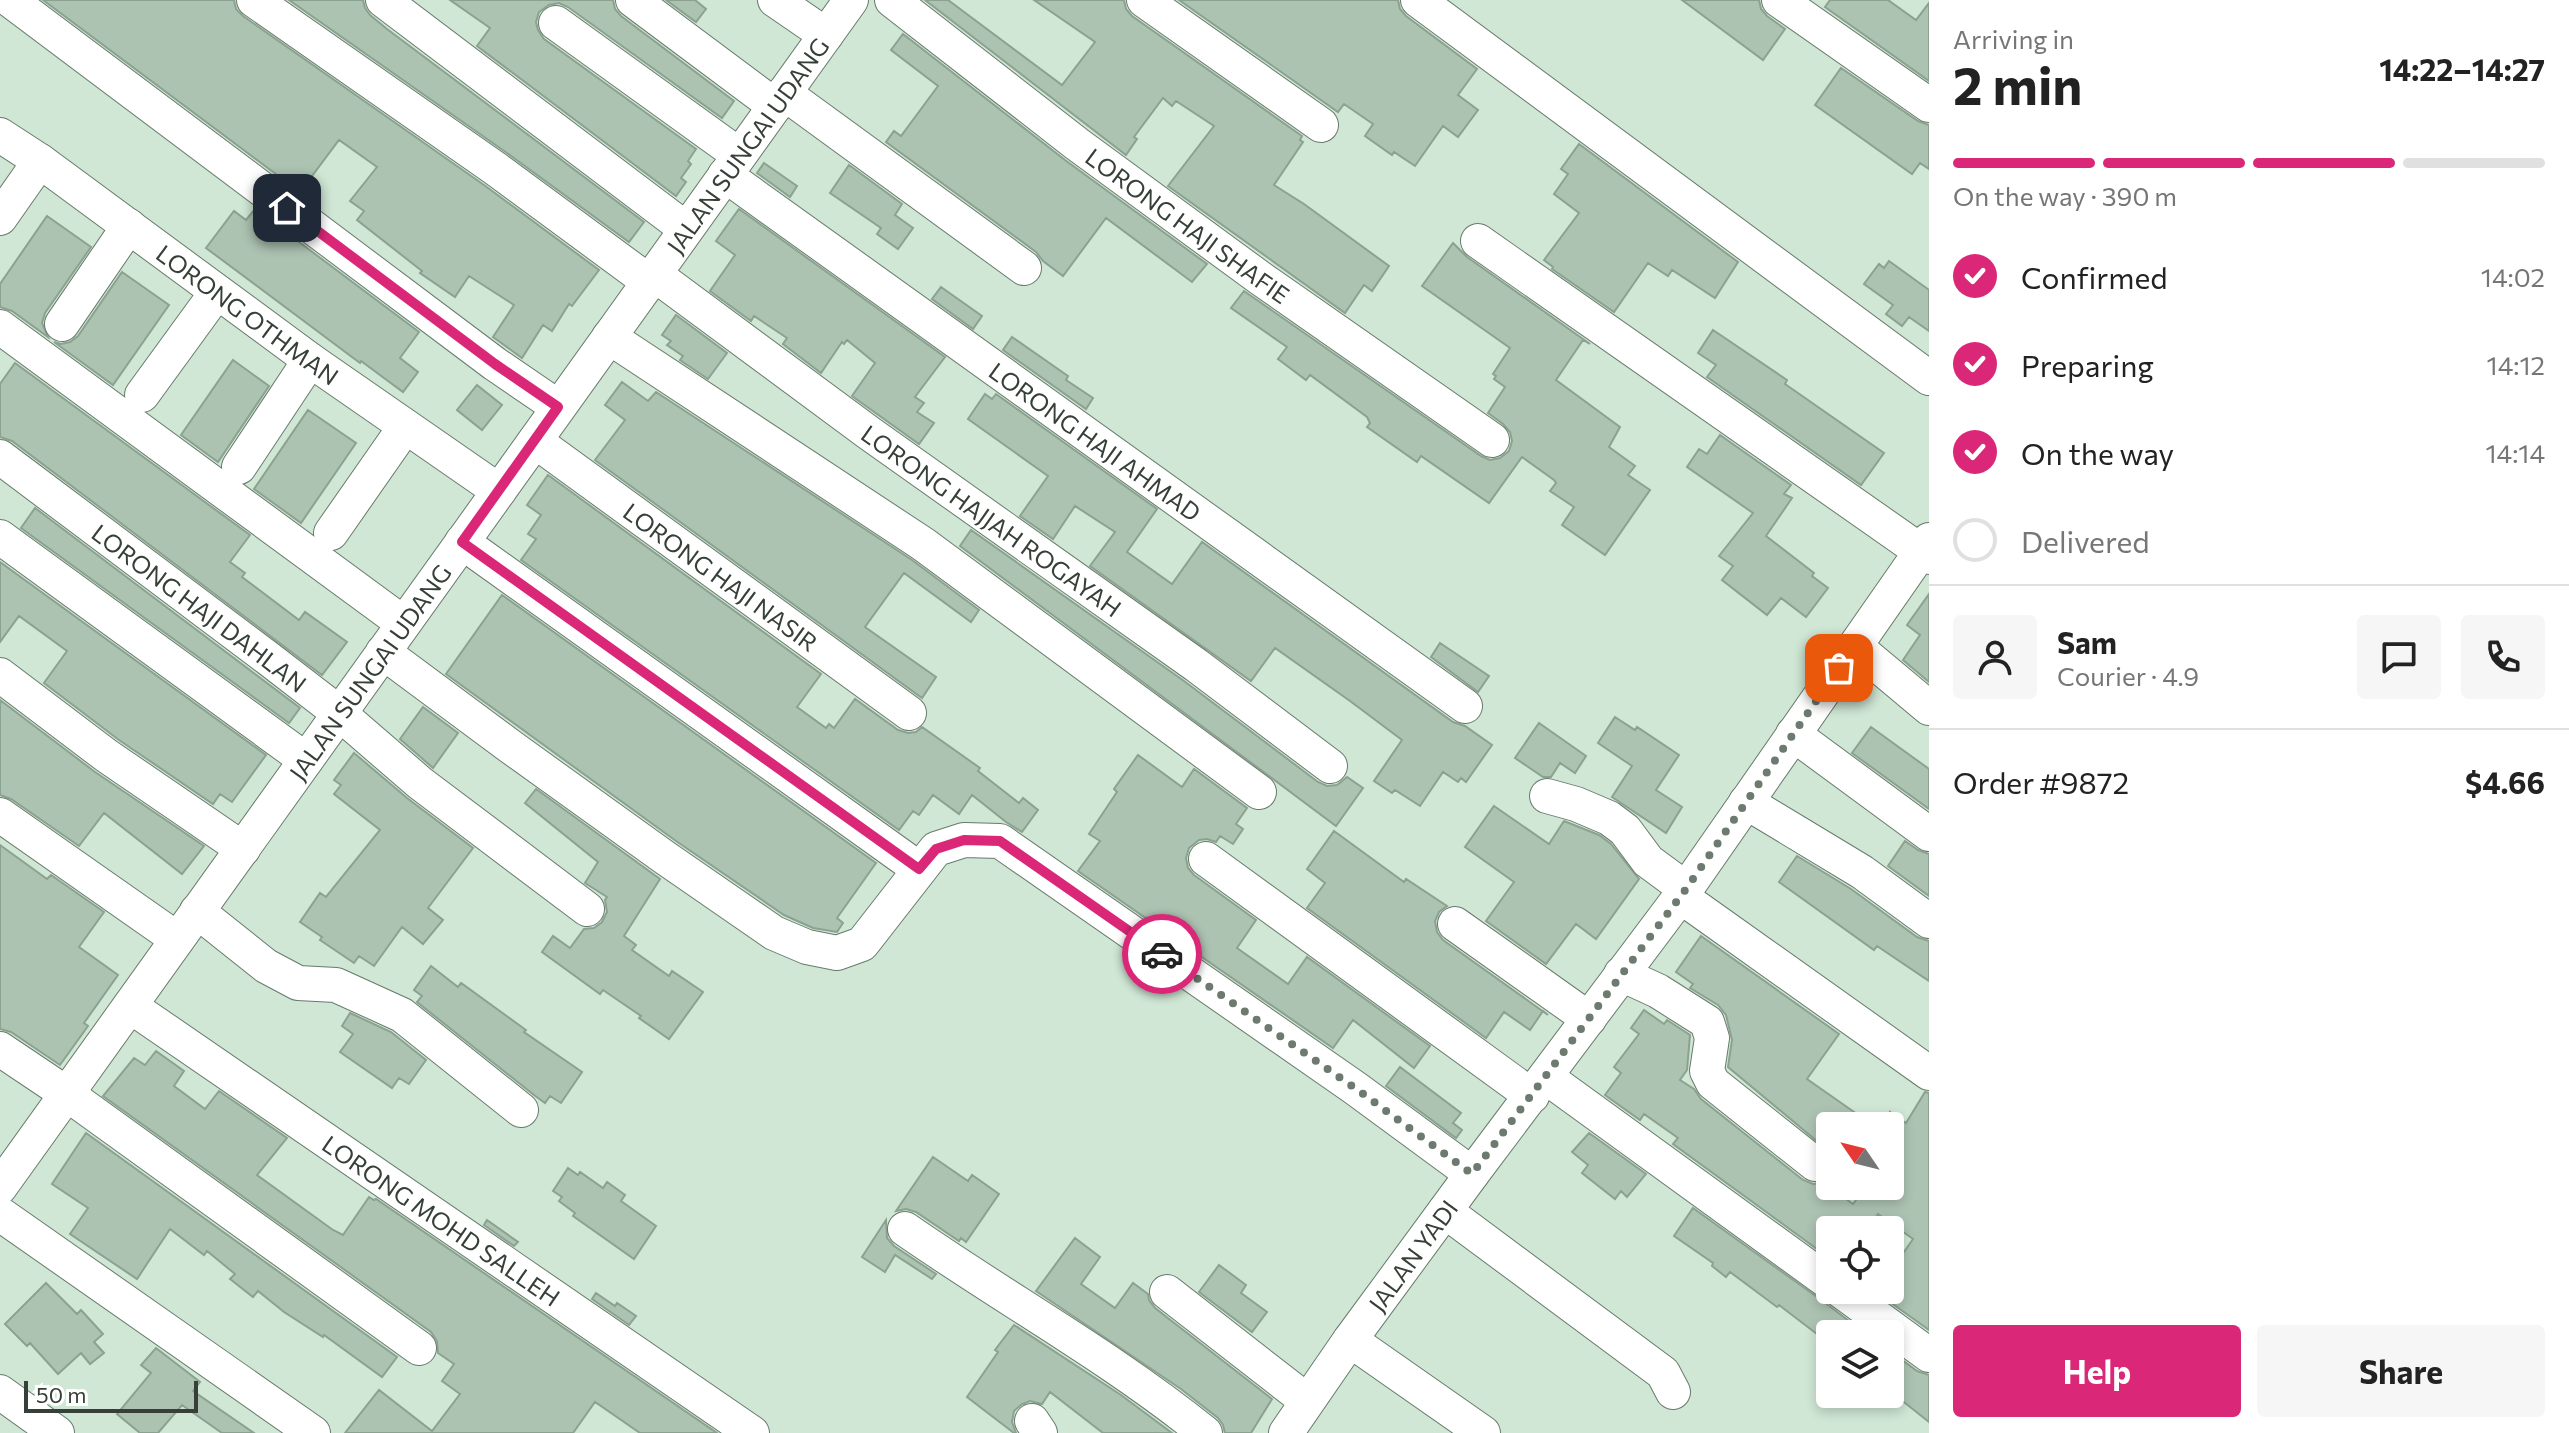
<!DOCTYPE html>
<html lang="en">
<head>
<meta charset="utf-8">
<style>
	body { margin:0; font-family:Commissioner,sans-serif; background:#f6f6f6; color:#222; height:100vh; display:flex; flex-direction:column; font-size:30px; white-space:nowrap }
	* { box-sizing:border-box; margin:0 }
	p { font-size:26px; color:#767676 }
	.icon { flex:none; width:44px; height:44px; fill:none; stroke:currentColor; stroke-width:2; stroke-linecap:round; stroke-linejoin:round }
	.map { position:relative; flex:1; overflow:hidden }
	.sheet { display:flex; flex-direction:column; background:#fff; width:640px }
	.sheet>* { flex:none }
	.needle { width:52px; rotate:305deg }
	.tools { position:absolute; left:1816px; top:1112px; display:grid; gap:16px }
	.tools a { display:grid; place-items:center; width:88px; height:88px; border-radius:8px; background:#fff; box-shadow:0 4px 12px #0003; font-size:40px }
	.scale { position:absolute; left:24px; bottom:20px; width:174px; box-sizing:border-box; padding-left:8px; border:4px solid #363f38; border-top:0; font-size:22px; line-height:28px; white-space:nowrap; color:#363f38; -webkit-text-stroke:6px #fff; paint-order:stroke }
	.pin { position:absolute; display:grid; place-items:center; width:68px; height:68px; color:#fff; margin:-34px; border-radius:16px; box-shadow:0 4px 12px #0006 }
	.courier { position:absolute; display:grid; place-items:center; width:80px; height:80px; margin:-40px; border:6px solid #db2777; border-radius:50%; background:#fff; color:#222; box-shadow:0 2px 10px #0007 }
	.head em { font-style:normal; font-weight:700 }
	.head div { display:flex; flex-direction:column-reverse }
	.head { display:flex; align-items:center; justify-content:space-between; height:136px; padding:0 24px }
	h1 { font-size:52px; font-weight:700; line-height:60px }
	.bar { display:grid; grid-template-columns:repeat(4,1fr); gap:12px 8px; align-content:center; height:96px; padding:0 24px }
	.bar i { height:10px; border-radius:6px; background:#e0e0e0 }
	.bar .on { background:#db2777 }
	.bar p { grid-column:span 4 }
	.line { display:flex; align-items:center; gap:20px; padding:0 24px; border-top:2px solid #e0e0e0 }
	.line div { flex:1 }
	.round { display:grid; place-items:center; flex:none; width:84px; height:84px; border-radius:8px; background:#f6f6f6 }
	ol { padding:0 24px; list-style:none }
	li { display:flex; align-items:center; gap:24px; height:88px }
	li p { margin-inline-start:auto }
	li .icon { padding:8px; border-radius:50%; background:#db2777; color:#fff; stroke-width:4 }
	li:last-child { color:#767676 }
	li i { width:44px; height:44px; border:4px solid #e0e0e0; border-radius:50% }
	.cta { display:flex; gap:16px; margin-top:auto; padding:16px 24px }
	.cta a { flex:1; height:92px; border-radius:8px; background:#db2777; color:#fff; font-size:32px; font-weight:700; line-height:92px; text-align:center }
	.cta a+a { background:#f6f6f6; color:#222 }
	main { display:flex; flex:1; min-height:0 }
	.map>svg:first-child { display:block }
	.building { fill:#adc3b2; stroke:#8ca290; stroke-width:2 }
	.lines { fill:none; stroke-linecap:round; stroke-linejoin:round }
	.minor-casing { stroke:#677b6b; stroke-width:36 }
	.minor { stroke:#fff; stroke-width:34 }
	.done { stroke:#6c7a6f; stroke-width:8; stroke-dasharray:0 14.4 }
	.route { stroke:#db2777; stroke-width:10 }
	.labels { text-anchor:middle; dominant-baseline:central; stroke-width:6; stroke-linejoin:round; paint-order:stroke }
	.street-label { font-size:24px; fill:#363f38; stroke:#fff }
</style>
</head>
<body>
<main>
<div class="map">
<svg width="1929" height="1433" viewBox="0 0 1929 1433">
	<rect width="100%" height="100%" fill="#d0e7d5"/>
	<!-- building -->
	<path class="building" d="M43,0H234L236,9L243,16L484,185L599,270L572,306L569,304L552,331L543,325L522,358L493,337L514,305L469,276L455,297L420,273L422,271L357,220L364,211L350,201L377,167L339,140L300,192Z
		M289,0H363L365,8L370,15L387,29L644,222L629,242L507,153Z
		M450,0H613L615,9L621,16L734,101L722,118L568,7L559,3L549,5L539,12L536,22L538,30L544,39L696,149L688,161L691,164L681,178L686,182L676,196L477,46L490,28Z
		M666,0H695L706,9L696,22Z
		M925,0H948L1062,85L1095,42L1034,0H1124L1126,9L1132,16L1302,136L1300,140L1303,142L1274,185L1304,204L1389,266L1372,291L1364,285L1345,313L1168,186L1214,126L1176,101L1172,106L1163,98L1134,137L1137,139L1126,155Z
		M1179,0H1398L1400,9L1406,16L1477,69L1458,95L1478,110L1458,137L1443,126L1415,166L1394,152L1392,155L1365,136L1373,124L1344,104L1338,112Z
		M1682,0H1759L1761,9L1767,16L1785,29L1763,60Z
		M1830,0H1888L1916,20L1929,3V81L1825,7Z
		M903,34L1065,160L1207,264L1192,282L1106,218L1063,276L1043,261L1036,252L886,142L894,131L901,136L938,86L891,50Z
		M1841,68L1918,121L1929,125V169L1920,163L1912,174L1815,105Z
		M1579,144L1738,262L1715,298L1672,270L1668,276L1648,263L1614,312L1552,269L1553,267L1544,260L1579,213L1554,194L1568,174L1561,169Z
		M764,163L797,186L790,197L757,173Z
		M849,165L902,204L895,215L913,228L898,249L877,234L881,228L830,193Z
		M255,209L419,332L400,358L418,372L403,392L361,361L360,363L206,248L234,211L246,220Z
		M739,209L945,357L915,397L924,403L917,412L934,423L919,444L852,396L875,363L847,340L844,344L842,342L821,373L783,344L787,338L754,316L751,321L710,291L735,255L716,241Z
		M47,216L91,247L45,313L42,323L48,337L12,311L0,307V284Z
		M1453,243L1467,257L1590,344L1583,340L1556,380L1620,427L1609,447L1635,466L1628,475L1650,490L1605,555L1562,525L1574,507L1550,491L1556,483L1554,480L1522,457L1489,503L1421,456L1417,462L1367,427L1370,423L1367,417L1310,375L1306,380L1278,359L1287,347L1231,308L1244,291L1481,456L1490,460L1500,458L1509,451L1512,441L1510,432L1503,424L1488,413L1505,387L1494,379L1496,376L1493,374L1510,348L1422,286Z
		M1889,261L1929,290V331L1909,317L1902,326L1886,314L1893,305L1864,284L1879,264L1884,268Z
		M122,272L169,305L113,385L54,342L61,344L70,342L78,336Z
		M941,287L982,316L973,329L932,299Z
		M676,315L727,353L708,379L680,360L683,356L667,345L671,341L662,335Z
		M1713,330L1787,380L1785,384L1884,453L1861,485L1707,377L1716,365L1698,353Z
		M1012,337L1068,376L1066,380L1093,398L1086,409L1003,350Z
		M233,360L269,386L218,462L181,435Z
		M15,363L250,535L230,562L245,573L242,577L299,620L305,612L347,642L322,675L12,441L0,437V384Z
		M622,382L648,401L656,392L912,560L979,610L971,622L904,573L865,627L936,677L922,698L595,460L625,420L605,405Z
		M477,385L502,405L482,430L457,410Z
		M985,394L992,399L996,394L1157,509L1127,552L1172,584L1202,542L1453,722L1465,726L1492,745L1466,782L1461,778L1458,782L1443,772L1420,806L1395,790L1392,793L1374,781L1402,740L1350,701L1275,648L1251,681L1090,566L1115,532L1075,506L1053,539L1020,516L1048,476L968,419Z
		M308,410L356,443L301,523L254,489Z
		M1720,435L1791,485L1784,494L1792,498L1766,536L1814,573L1812,576L1828,588L1806,617L1781,598L1767,615L1722,580L1733,566L1719,556L1753,513L1687,467L1699,449L1707,454Z
		M548,475L821,674L797,707L826,728L829,724L834,728L855,699L898,730L908,733L916,732L922,727L980,768L978,771L1019,803L1023,798L1038,810L1022,832L1006,822L972,795L959,814L933,795L919,815L913,811L899,830L521,560L536,539L528,534L541,515L527,505Z
		M35,508L300,708L289,723L21,528Z
		M971,530L1184,681L1318,782L1327,786L1337,785L1347,777L1363,788L1336,826L960,546Z
		M0,562L266,755L232,802L220,794L213,804L119,740L44,683L67,651L19,616L0,642Z
		M1929,594V682L1903,660L1920,635L1907,625Z
		M502,595L876,863L837,918L843,923L837,932L813,928L784,915L676,841L446,674Z
		M1440,643L1489,676L1478,692L1431,657Z
		M0,700L95,772L204,846L182,874L104,813L79,846L11,799L0,795Z
		M423,707L458,733L433,768L400,739Z
		M1615,717L1635,730L1637,727L1679,755L1656,790L1682,807L1666,833L1612,797L1632,766L1598,743Z
		M1539,723L1586,756L1575,773L1560,763L1551,777H1543L1515,758Z
		M1871,727L1929,769V809L1852,753Z
		M354,753L407,798L473,848L428,908L443,920L423,944L402,927L374,966L359,956L354,963L320,940L322,937L300,922L320,893L326,897L380,830L334,794L341,785L334,780Z
		M1138,755L1182,787L1194,769L1247,808L1236,824L1243,829L1233,844L1220,836L1216,842L1207,839L1199,840L1189,848L1186,858L1188,868L1194,875L1256,920L1237,948L1288,984L1307,957L1430,1046L1414,1068L1353,1020L1333,1048L1078,871L1100,841L1089,834L1117,792L1114,789Z
		M536,789L660,879L624,936L636,945L632,950L669,976L672,971L703,992L669,1039L639,1018L641,1016L603,990L600,994L542,952L553,936L570,948L584,929L594,928L602,922L607,912L605,900L607,897L585,883L598,862L525,803Z
		M1494,806L1549,844L1564,821L1599,835L1611,844L1639,879L1596,939L1576,924L1546,964L1486,921L1514,882L1465,847Z
		M1334,831L1404,882L1406,879L1447,906L1439,912L1435,921L1437,932L1443,940L1548,1015L1543,1011L1530,1030L1504,1012L1486,1038L1307,908L1325,883L1307,869Z
		M1905,841L1918,850L1929,854V896L1888,866Z
		M0,845L47,879L51,875L104,912L79,947L118,975L84,1023L88,1026L60,1065L11,1032L0,1029Z
		M1797,856L1851,889L1917,937L1929,941V981L1877,946L1874,950L1779,882Z
		M1701,936L1839,1034L1807,1079L1874,1126H1830V1152L1728,1067L1732,1040L1726,1015L1718,1005L1690,988L1693,984L1676,972Z
		M431,966L458,987L461,983L526,1030L524,1032L582,1072L561,1103L550,1096L545,1103L534,1095L417,1002L422,996L414,990Z
		M1644,1010L1664,1024L1667,1020L1690,1035L1687,1070L1680,1080L1694,1089L1701,1099L1803,1180L1813,1184L1822,1183L1830,1177V1187L1853,1204L1866,1186H1890V1112L1906,1123L1925,1092L1929,1093V1330L1876,1292L1890,1290V1272L1913,1239L1878,1214L1867,1230H1853L1839,1220L1817,1249L1673,1144L1678,1138L1644,1114L1640,1120L1605,1095L1621,1073L1614,1067L1639,1034L1631,1028Z
		M350,1013L391,1032L426,1060L409,1084L399,1078L392,1088L340,1052L353,1034L342,1026Z
		M156,1051L184,1071L174,1086L205,1109L219,1091L287,1138L257,1175L333,1230L343,1235L369,1197L374,1200L376,1199L717,1433H640L595,1402L573,1433H345L379,1390L432,1431L460,1394L442,1381L454,1364L438,1353L437,1341L431,1332L103,1096L134,1058L145,1065Z
		M1400,1067L1461,1113L1453,1123L1462,1130L1456,1138L1386,1086Z
		M86,1133L397,1357L382,1377L324,1335L323,1337L284,1312L258,1291L253,1297L230,1279L235,1274L207,1251L204,1255L170,1229L137,1279L70,1234L88,1208L52,1184Z
		M1589,1133L1646,1174L1627,1197L1621,1191L1615,1199L1582,1173L1588,1165L1572,1152Z
		M933,1157L968,1181L972,1175L999,1194L966,1242L961,1238L959,1241L916,1212L906,1209L896,1211Z
		M568,1168L578,1175L580,1172L603,1188L607,1182L625,1195L621,1201L656,1226L634,1259L573,1216L575,1213L559,1201L562,1197L553,1191Z
		M1693,1208L1824,1302L1866,1334H1830V1344L1779,1305L1777,1307L1730,1272L1726,1277L1712,1266L1713,1263L1674,1236Z
		M487,1220L518,1242L514,1246L484,1225Z
		M886,1220L887,1238L894,1246L936,1274L932,1279L895,1255L885,1272L862,1257Z
		M1075,1238L1100,1257L1081,1284L1115,1308L1133,1283L1148,1294L1149,1300L1155,1308L1272,1399L1251,1433H1225L1223,1425L1218,1418L1181,1389L1036,1291Z
		M1219,1265L1246,1285L1241,1293L1267,1312L1252,1332L1199,1292Z
		M46,1283L77,1314L81,1310L103,1334L94,1342L104,1353L90,1364L81,1353L58,1374L30,1343L27,1346L5,1324Z
		M596,1293L615,1306L617,1303L636,1316L629,1325L592,1299Z
		M1014,1325L1121,1395L1172,1433H1103L1050,1392L1042,1404L1030,1401L1022,1404L1014,1411L1012,1422L1016,1433H1014L967,1397L998,1352L995,1350Z
		M156,1348L200,1382L193,1391L254,1433H222L182,1405L158,1433H140L117,1414L151,1373L141,1365Z
		M1890,1351L1917,1371L1929,1375V1422L1890,1391Z"/>
	<g class="lines">
		<!-- minor casing -->
		<g class="minor-casing">
			<g id="minor">
				<path d="M10,0L495,364L558,407"/>
				<path d="M254,0L496,169L648,281"/>
				<path d="M383,0L686,229"/>
				<path d="M633,0L775,106"/>
				<path d="M775,0L826,35"/>
				<path id="s1" d="M892,0L1077,144L1260,278L1492,440"/>
				<path d="M1144,0L1321,125"/>
				<path d="M1418,0L1929,378"/>
				<path d="M1779,0L1929,105"/>
				<path d="M556,23L739,155"/>
				<path d="M784,93L1024,268"/>
				<path id="s2" d="M0,135L40,161L310,360L499,491"/>
				<path id="s3" d="M725,175L1465,706"/>
				<path d="M0,218L40,161"/>
				<path d="M1478,241L1929,557"/>
				<path id="s4" d="M654,274L869,433L1196,665L1330,766"/>
				<path d="M62,324L129,226"/>
				<path d="M0,327L403,623"/>
				<path d="M609,337L923,544L1259,792"/>
				<path d="M142,395L217,292"/>
				<path id="s5" d="M535,441L909,713"/>
				<path id="s6" d="M0,457L269,659L339,713L420,783L587,909"/>
				<path d="M239,467L310,360"/>
				<path d="M331,533L405,427"/>
				<path d="M0,537L306,760"/>
				<path d="M462,542L919,869"/>
				<path d="M1855,646L1929,708"/>
				<path d="M383,652L511,747L664,857L774,933L807,947L837,953L862,944L936,849L964,840L1000,841L1355,1088L1472,1174"/>
				<path d="M0,675L107,756L243,849"/>
				<path d="M1793,734L1929,834"/>
				<path d="M1547,796L1576,804L1609,818L1625,830L1648,861L1686,889"/>
				<path d="M1746,802L1862,872L1929,921"/>
				<path d="M0,815L177,939"/>
				<path d="M1206,859L1532,1096"/>
				<path d="M1680,896L1929,1073"/>
				<path d="M197,911L266,966L298,983L336,985L402,1015L521,1110"/>
				<path d="M1455,924L1589,1019"/>
				<path d="M1621,974L1658,991L1707,1022L1712,1038L1707,1071L1713,1083L1815,1164"/>
				<path id="s7" d="M130,1006L752,1433"/>
				<path d="M0,1049L67,1094L419,1348"/>
				<path d="M1546,1077L1830,1283"/>
				<path id="s8" d="M0,1187L851,0"/>
				<path d="M1445,1211L1663,1373L1673,1392"/>
				<path d="M0,1214L313,1433"/>
				<path d="M905,1229C1004,1298 1111,1357 1205,1433"/>
				<path d="M1840,1290L1929,1355"/>
				<path d="M1167,1292L1307,1401"/>
				<path d="M1350,1340L1483,1433"/>
				<path d="M0,1392L57,1433"/>
				<path d="M1032,1421L1040,1433"/>
				<path id="s9" d="M1286,1433L1350,1340L1472,1174L1686,889L1929,540"/>
			</g>
		</g>
		<!-- minor -->
		<use href="#minor" class="minor"/>
	</g>
	<g class="lines">
		<!-- done -->
		<path class="done" d="M1162,954L1355,1088L1472,1174L1686,889L1839,668"/>
		<!-- route -->
		<path class="route" d="M287,208L495,364L558,407L462,542L919,869L936,849L964,840L1000,841L1162,954"/>
	</g>
	<g class="labels">
		<!-- street labels -->
		<g class="street-label">
			<text stroke="none"><textPath href="#s8" startOffset="1282">JALAN SUNGAI UDANG</textPath></text>
			<text stroke="none"><textPath href="#s1" startOffset="372">LORONG HAJI SHAFIE</textPath></text>
			<text stroke="none"><textPath href="#s2" startOffset="306">LORONG OTHMAN</textPath></text>
			<text stroke="none"><textPath href="#s3" startOffset="456">LORONG HAJI AHMAD</textPath></text>
			<text stroke="none"><textPath href="#s4" startOffset="418">LORONG HAJJAH ROGAYAH</textPath></text>
			<text stroke="none"><textPath href="#s5" startOffset="230">LORONG HAJI NASIR</textPath></text>
			<text stroke="none"><textPath href="#s6" startOffset="250">LORONG HAJI DAHLAN</textPath></text>
			<text stroke="none"><textPath href="#s8" startOffset="634">JALAN SUNGAI UDANG</textPath></text>
			<text stroke="none"><textPath href="#s7" startOffset="378">LORONG MOHD SALLEH</textPath></text>
			<text stroke="none"><textPath href="#s9" startOffset="218">JALAN YADI</textPath></text>
		</g>
	</g>
</svg>
<div class="tools">
<a><svg class="needle" viewBox="-14 -14 28 28"><path d="M0-13l5 13h-10z" fill="#e53935"/><path d="M0 13l5-13h-10z" fill="#767676"/></svg></a>
<a><svg class="icon" aria-label="locate" viewBox="0 0 24 24"><circle cx="12" cy="12" r="6"/><path d="M12 2v4M12 18v4M2 12h4M18 12h4"/></svg></a>
<a><svg class="icon" aria-label="layers" viewBox="0 0 24 24"><path d="M12 4l9 5-9 5-9-5zM3 14l9 5 9-5"/></svg></a>
</div>
<div class="scale">50 m</div>
<div class="pin" style="left:1839px;top:668px;background:#ea580c"><svg class="icon" aria-label="bag" viewBox="0 0 24 24"><path d="M5 8h14l-1 12H6zM9 8a3 3 0 0 1 6 0"/></svg></div>
<div class="pin" style="left:287px;top:208px;background:#1f2937"><svg class="icon" aria-label="home" viewBox="0 0 24 24"><path d="M3 11l9-7 9 7M6 9v11h12V9"/></svg></div>
<div class="courier" style="left:1162px;top:954px"><svg class="icon" aria-label="car" viewBox="0 0 24 24"><path d="M5 17H2v-5l4-1 3-4h7l3 4 3 1v5h-3M9 17h6M6 11h13"/><circle cx="7" cy="17" r="2"/><circle cx="17" cy="17" r="2"/></svg></div>
</div>
<section class="sheet">
<div class="head"><div><h1>2 min</h1><p>Arriving in</p></div><em>14:22–14:27</em></div>
<div class="bar"><i class="on"></i><i class="on"></i><i class="on"></i><i></i><p>On the way · 390 m</p></div>
<ol>
<li><svg class="icon" aria-label="check" viewBox="0 0 24 24"><path d="M5 12l5 5 9-10"/></svg>Confirmed<p>14:02</p></li>
<li><svg class="icon" aria-label="check" viewBox="0 0 24 24"><path d="M5 12l5 5 9-10"/></svg>Preparing<p>14:12</p></li>
<li><svg class="icon" aria-label="check" viewBox="0 0 24 24"><path d="M5 12l5 5 9-10"/></svg>On the way<p>14:14</p></li>
<li><i></i>Delivered</li>
</ol>
<div class="line" style="height:144px"><a class="round"><svg class="icon" aria-label="person" viewBox="0 0 24 24"><circle cx="12" cy="8" r="4"/><path d="M4 21q1-7 8-7t8 7"/></svg></a><div><b>Sam</b><p>Courier · 4.9</p></div><a class="round"><svg class="icon" aria-label="chat" viewBox="0 0 24 24"><path d="M4 5h16v11H9l-5 4z"/></svg></a><a class="round"><svg class="icon" aria-label="phone" viewBox="0 0 24 24"><path d="M5 4h4l2 5-3 2q2 4 5 5l2-3 5 2v4C11 20 4 13 5 4z"/></svg></a></div>
<div class="line" style="height:104px"><div>Order #9872</div><b>$4.66</b></div>
<div class="cta"><a>Help</a><a>Share</a></div>
</section>
</main>
</body>
</html>
